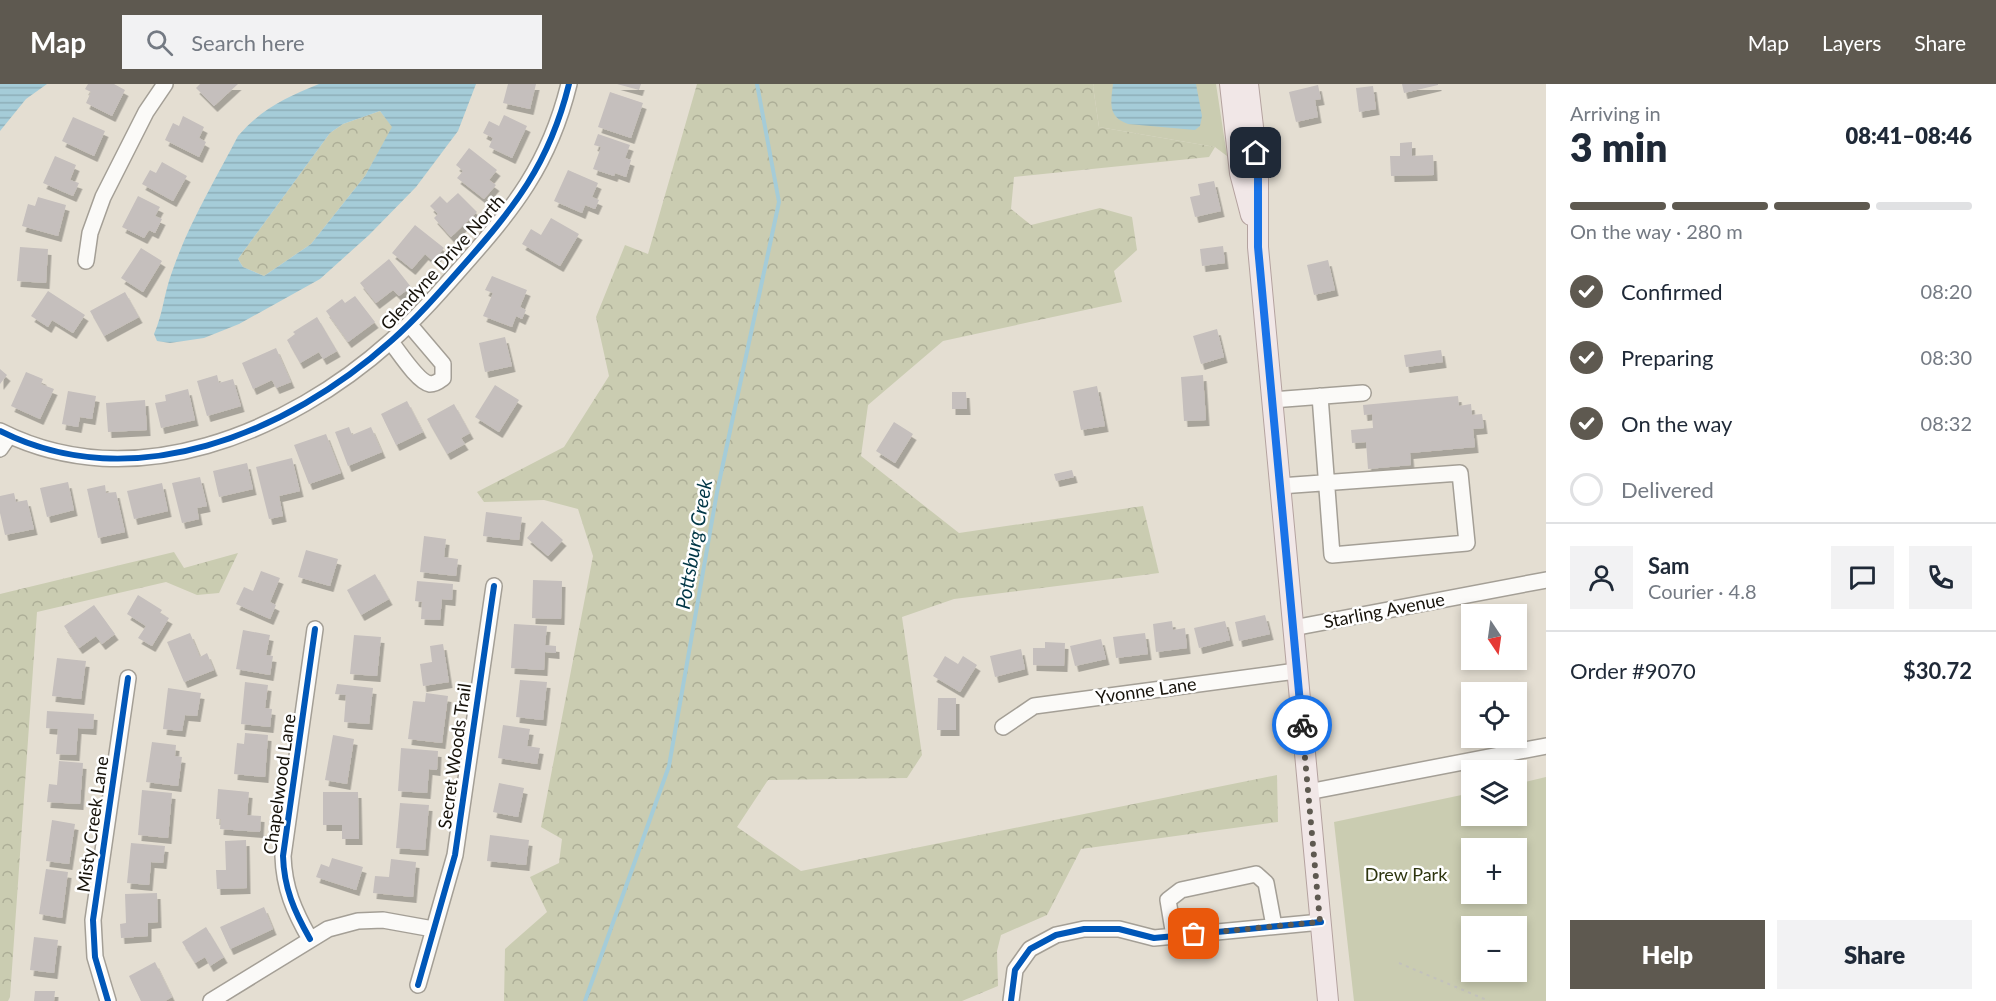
<!DOCTYPE html>
<html lang="en">
<head>
<meta charset="utf-8">
<style>
	body { margin:0; font-family:Lato,sans-serif; background:#f2f2f3; color:#1f2937; height:100vh; display:flex; flex-direction:column; font-size:22px; white-space:nowrap }
	* { box-sizing:border-box; margin:0 }
	p { font-size:20px; color:#747a83 }
	.icon { flex:none; width:33px; height:33px; fill:none; stroke:currentColor; stroke-width:2; stroke-linecap:round; stroke-linejoin:round }
	.map { position:relative; flex:1; overflow:hidden }
	.panel { display:flex; flex-direction:column; background:#fff; width:450px }
	.panel>* { flex:none }
	.needle { width:39px; rotate:167deg }
	.controls { position:absolute; left:1461px; top:520px; display:grid; gap:12px }
	.controls a { display:grid; place-items:center; width:66px; height:66px; border-radius:0px; background:#fff; box-shadow:0 3px 9px #0003; font-size:30px }
	.pin { position:absolute; display:grid; place-items:center; width:51px; height:51px; color:#fff; margin:-26px; border-radius:12px; box-shadow:0 3px 9px #0006 }
	.courier { position:absolute; display:grid; place-items:center; width:60px; height:60px; margin:-30px; border:4px solid #1a73e8; border-radius:50%; background:#fff; color:#222; box-shadow:0 2px 8px #0007 }
	.summary em { font-style:normal; font-weight:800 }
	.summary div { display:flex; flex-direction:column-reverse }
	.summary { display:flex; align-items:center; justify-content:space-between; height:102px; padding:0 24px }
	h1 { font-size:39px; font-weight:800; line-height:45px }
	.bar { display:grid; grid-template-columns:repeat(4,1fr); gap:9px 6px; align-content:center; height:72px; padding:0 24px }
	.bar i { height:8px; border-radius:4px; background:#e0e1e3 }
	.bar .current { background:#5e5950 }
	.bar p { grid-column:span 4 }
	.line { display:flex; align-items:center; gap:15px; padding:0 24px; border-top:2px solid #e0e1e3 }
	.line div { flex:1 }
	.round { display:grid; place-items:center; flex:none; width:63px; height:63px; border-radius:0px; background:#f2f2f3 }
	ol { padding:0 24px; list-style:none }
	li { display:flex; align-items:center; gap:18px; height:66px }
	li p { margin-inline-start:auto }
	li .icon { padding:6px; border-radius:50%; background:#5e5950; color:#fff; stroke-width:4 }
	li:last-child { color:#747a83 }
	li i { width:33px; height:33px; border:3px solid #e0e1e3; border-radius:50% }
	.primary-button { display:flex; gap:12px; margin-top:auto; padding:12px 24px }
	.primary-button a { flex:1; height:69px; border-radius:0px; background:#5e5950; color:#fff; font-size:24px; font-weight:800; line-height:69px; text-align:center }
	.primary-button a+a { background:#f2f2f3; color:#1f2937 }
	header { display:flex; align-items:center; gap:36px; box-sizing:border-box; height:84px; padding:0 30px; background:#5e5950; color:#fff }
	header strong { font-size:28px }
	nav { display:flex; gap:33px; margin-inline-start:auto; font-size:21px }
	.search { width:420px; height:54px; background:#f2f2f3; display:flex; align-items:center; gap:15px; box-sizing:border-box; padding:0 21px; border-radius:0px; color:#747a83; font-size:22px }
	main { display:flex; flex:1; min-height:0 }
	.map>svg:first-child { display:block }
	.green { fill:#caccb1; fill-rule:evenodd }
	.forest { fill:url(#forest-crowns) }
	.water { fill:url(#water-rules); fill-rule:evenodd }
	.lines { fill:none; stroke-linecap:round; stroke-linejoin:round }
	.stream { stroke:#a5ccd8; stroke-width:4 }
	.building { fill:#c5bfbd; filter:url(#shadow) }
	.minor-casing { stroke:#a49f96; stroke-width:18 }
	.major-casing { stroke:#b4a29f; stroke-width:22 }
	.path { stroke:#c2c1bc; stroke-width:2; stroke-dasharray:3 4.5; stroke-linecap:butt }
	.minor { stroke:#fbfaf8; stroke-width:15 }
	.major { stroke:#f1e7e7; stroke-width:20 }
	.cycleway-casing { stroke:#fff; stroke-width:10 }
	.cycleway { stroke:#0057b8; stroke-width:6 }
	.done { stroke:#5e5950; stroke-width:6; stroke-dasharray:0 10.8 }
	.route { stroke:#1a73e8; stroke-width:8 }
	.labels { text-anchor:middle; dominant-baseline:central; stroke-width:5; stroke-linejoin:round; paint-order:stroke }
	.street-label { font-size:18px; fill:#16120a; stroke:#fff }
	.park-label { font-size:18px; fill:#2e350f; stroke:#fff }
	.water-label { font-size:20px; font-style:italic; fill:#003646; stroke:#fff }
</style>
</head>
<body>
<header>
<strong>Map</strong>
<div class="search"><svg class="icon" aria-label="search" viewBox="0 0 24 24"><circle cx="10" cy="10" r="6"/><path d="M15 15l6 6"/></svg>Search here</div>
<nav><a>Map</a><a>Layers</a><a>Share</a></nav>
</header>
<main>
<div class="map">
<svg width="1546" height="917" viewBox="0 0 1546 917">
	<defs>
		<pattern id="forest-crowns" width="20" height="18" patternUnits="userSpaceOnUse" patternTransform="scale(1.5)"><rect width="20" height="18" fill="#caccb1"/><path d="M2 6a3 3 0 1 1 6 0M12 15a3 3 0 1 1 6 0" fill="none" stroke="#adae97"/></pattern>
		<pattern id="water-rules" width="6" height="5" patternUnits="userSpaceOnUse" patternTransform="scale(1.5)"><rect width="6" height="5" fill="#a5ccd8"/><path d="M0 2.5h6" fill="none" stroke="#8daeb8"/></pattern>
		<filter id="shadow"><feDropShadow dx="3.5" dy="6" stdDeviation="0" flood-color="#0004"/></filter>
	</defs>
	<rect width="100%" height="100%" fill="#e4ded2"/>
	<!-- green -->
	<path class="green" d="M1094,0H1216L1227,72L1215,63L1099,43L1093,2Z
		M1546,693V917H1354L1334,738L1471,709L1472,732H1516L1517,700ZM1472,765H1516V810H1472ZM1472,843H1516V888H1472Z"/>
	<!-- forest -->
	<path class="forest" d="M697,0H1094L1093,2L1099,43L1215,63L1209,73L1014,93L1011,125L1031,141L1100,124L1132,133L1137,166L1114,187L1122,218L943,257L868,321L861,372L959,449L1143,422L1159,489L954,515L902,533L922,671L907,694L768,696L737,743L801,787L1277,691L1278,738L1081,765L1047,831L1001,851L997,867L998,902L962,917H504L505,865L547,828L530,793L559,779L562,755L541,743L593,472L578,425L544,416L484,418L477,408L564,363L609,292L596,233L625,161L648,170Z
		M380,27L393,43L365,92L311,160L264,192L243,183L238,175L330,49L343,40Z
		M174,468L184,484L238,469L219,509L197,511L166,498L37,528L10,913L8,917H0V510Z"/>
	<!-- water -->
	<path class="water" d="M0,0H47L26,15L0,47Z
		M319,0H476L458,47L416,103L369,151L320,195L239,240L204,254L170,259L157,257L154,250C163,230 164,209 172,188C188,141 215,96 238,52C261,25 287,13 319,0ZM380,27L392,43L365,92L311,160L264,192L243,183L238,175L330,49L343,40Z
		M1113,0H1196L1202,32L1200,42L1195,46L1128,40C1107,33 1111,18 1113,0Z"/>
	<g class="lines">
		<!-- stream -->
		<path class="stream" d="M585,917L669,682L717,408L779,118L757,0"/>
	</g>
	<!-- building -->
	<path class="building" d="M88,0H114L125,6L112,32L86,19L91,8L85,5Z
		M200,0H238L214,22L196,4Z
		M508,0H536L530,25L503,19Z
		M617,0H641L639,6Z
		M1402,0H1438V1L1404,9Z
		M1318,1L1321,15L1315,16L1318,33L1296,38L1289,8Z
		M1373,2L1376,25L1359,28L1356,4Z
		M610,8L643,19L631,54L598,43Z
		M504,31L527,42L512,74L489,63L493,54L483,49L489,37L499,42Z
		M183,32L204,43L199,54L206,58L199,73L165,56L173,39L179,42Z
		M73,33L105,47L94,72L62,57Z
		M598,50L630,61L625,74L631,76L626,93L615,89L614,92L593,85L601,63L594,61Z
		M1412,58V72L1433,71L1434,91L1391,92L1390,72H1400V59Z
		M469,64L497,86L489,96L496,101L484,115L457,94L463,87L456,81Z
		M55,72L76,81L70,96L79,99L73,112L43,99Z
		M162,78L187,92L173,117L142,100L150,86L156,89Z
		M568,86L598,99L592,113L599,116L595,125L585,121L582,129L554,117Z
		M1214,97L1221,127L1195,133L1190,113L1200,111L1198,100Z
		M458,109L477,128L451,153L434,134L438,130L430,122L440,112L447,119Z
		M138,112L160,123L155,132L162,135L155,149L149,146L144,154L122,143Z
		M38,113L66,121L58,152L22,142L28,120L35,122Z
		M551,134L579,150L560,182L522,160L531,145L541,151Z
		M415,141L444,164L433,177L425,170L412,185L392,169Z
		M1223,162L1225,179L1202,182L1200,165Z
		M20,163L48,165L46,199L17,197Z
		M141,164L162,177L143,208L121,194Z
		M389,175L411,203L399,212L393,206L376,219L360,199Z
		M1328,176L1335,206L1314,211L1307,181Z
		M492,192L527,206L520,223L526,226L522,235L516,232L512,243L483,232L493,209L485,206Z
		M48,207L85,231L73,249L52,236L48,243L31,232Z
		M125,208L139,233L104,252L90,227Z
		M355,212L375,238L348,258L326,227L342,215L345,219Z
		M317,233L337,267L323,275L319,268L300,279L287,256L295,250L293,248Z
		M1217,245L1224,273L1201,280L1193,252Z
		M505,253L512,282L485,288L479,259Z
		M276,264L291,298L276,304L272,296L253,305L242,279Z
		M1441,266L1443,278L1406,283L1404,271Z
		M0,285L7,291L0,300Z
		M26,288L43,295L41,300L54,305L40,335L11,322Z
		M217,291L219,299L233,295L241,322L207,332L197,297Z
		M1203,291L1206,336L1184,337L1181,293Z
		M495,301L519,316L499,348L475,333Z
		M1097,302L1105,342L1081,346L1073,307Z
		M188,305L195,336L161,344L155,319L166,317L165,311Z
		M68,307L96,312L92,335L80,333L78,343L62,340Z
		M952,308H966L967,325H952Z
		M1458,312L1459,322L1471,320L1472,331L1482,330L1484,344L1473,345L1475,363L1410,369L1411,381L1368,385L1366,358L1352,359L1351,346L1373,344L1372,330L1364,331L1363,321Z
		M145,316L147,346L108,348L106,319Z
		M407,317L423,348L396,361L381,330Z
		M454,320L470,349L461,354L465,360L447,370L427,335Z
		M894,338L913,350L895,379L876,367Z
		M349,343L352,351L371,343L382,368L348,382L335,348Z
		M326,350L341,389L309,400L294,361Z
		M292,374L300,407L279,412L283,432L269,435L256,383Z
		M247,379L253,405L219,413L213,387Z
		M1072,386L1074,393L1056,397L1054,390Z
		M200,393L207,422L197,424L199,435L182,439L172,399Z
		M68,398L74,426L47,433L40,404Z
		M162,399L168,427L134,435L127,407Z
		M105,401L106,409L116,408L125,448L98,454L87,405Z
		M14,409L16,418L27,416L34,445L5,451L0,429V412Z
		M486,428L522,433L519,456L483,452Z
		M542,437L563,456L548,472L527,454Z
		M424,452L446,455L444,473L458,475L456,492L420,488Z
		M306,466L338,475L330,502L298,493Z
		M261,487L280,494L270,518L276,521L270,535L236,520L244,503L253,507Z
		M375,490L389,515L361,531L347,506Z
		M533,496L562,497L561,535L532,534Z
		M417,497L453,500L452,516L442,515L440,536L421,535L422,518L415,517Z
		M138,511L162,526L160,529L169,534L152,562L138,554L146,542L127,530Z
		M94,521L115,550L102,560L96,552L79,564L64,542Z
		M1265,531L1270,550L1239,557L1235,538Z
		M1172,537L1173,546L1185,544L1187,564L1156,568L1153,540Z
		M1225,537L1230,556L1199,564L1194,544Z
		M514,540L547,542L545,561L556,562V569L545,568L544,586L511,584Z
		M243,546L270,551L266,571L273,572L270,591L236,585Z
		M190,549L200,573L207,569L214,586L184,598L167,558Z
		M1145,549L1148,570L1116,574L1113,553Z
		M354,551L381,553L377,592L350,590Z
		M1101,555L1106,575L1075,582L1070,562Z
		M1045,558L1065,559L1064,582L1033,581V564H1045Z
		M443,560L449,598L423,602L420,580L432,578L430,562Z
		M1021,565L1025,585L995,593L990,572Z
		M945,572L958,580L963,572L977,581L960,608L933,592Z
		M57,574L86,577L81,615L52,612Z
		M520,596L547,598L543,636L516,633Z
		M245,598L268,601L265,624L272,625L270,643L241,640Z
		M337,600L373,604L369,640L344,638L346,611L335,610Z
		M168,604L201,609L197,632L185,631L182,647L163,645Z
		M426,609L448,612L442,659L408,655L413,617L425,618Z
		M938,614H956V646H937Z
		M47,627L94,630L93,645L78,644L76,671L56,670L58,645L46,644Z
		M503,641L530,645L527,662L540,664L537,680L498,674Z
		M245,649L268,651L265,693L234,690L237,659L244,660Z
		M333,651L354,655L347,700L325,696Z
		M152,658L176,661L175,672L182,673L178,702L146,698Z
		M401,664L438,667L437,686L429,685L427,709L398,707Z
		M59,677L83,679L80,720L47,718L49,700L57,701Z
		M499,699L524,704L518,733L493,728Z
		M218,705L249,708L247,731L261,732L260,748L220,745L221,735H216Z
		M142,706L172,709L168,754L138,751Z
		M323,708H358L359,755H342V741H323Z
		M400,719L429,721L425,766L396,764Z
		M52,736L75,740L69,780L46,777Z
		M490,751L529,756L526,781L487,777Z
		M246,756L247,804L217,805L216,786H226L225,757Z
		M131,759L165,762L163,779L151,778L149,801L127,799Z
		M332,774L363,783L356,806L316,793L321,780L329,783Z
		M391,775L416,778L413,813L373,809L375,792L389,793Z
		M46,785L68,788L62,834L39,830Z
		M157,809L158,838L148,839V852L121,854L120,840L126,839L125,810Z
		M264,823L273,845L230,865L220,843Z
		M206,843L224,873L210,882L205,873L195,879L182,858Z
		M34,853L58,856L54,889L30,886Z
		M155,878L172,913L165,917H141L129,892Z
		M35,907H55L54,917H34Z"/>
	<g class="lines">
		<!-- minor casing -->
		<g class="minor-casing">
			<path id="minor" d="M86,177L90,149L103,113L146,28L165,0
				M391,258C399,268 418,298 430,300C436,300 439,297 443,294V280L409,240
				M1272,316L1363,309
				M0,347C133,414 288,349 391,257C416,235 438,210 460,185C514,124 549,81 569,0
				M0,365L9,352
				M1280,402L1460,389L1467,459L1332,471L1320,312
				M1293,544L1546,496
				M1003,643L1034,622L1296,587
				M1308,708L1546,662
				M1174,852L1168,816L1181,806L1256,790L1266,799L1274,842
				M310,855C294,827 284,804 283,772L315,545
				M418,901L455,771L494,502
				M108,917L95,873L93,836L128,594
				M211,917L328,845L358,837L383,836L433,845
				M1011,917L1015,886L1030,865L1056,851L1084,845H1119L1154,854L1321,838"/>
		</g>
		<!-- major casing -->
		<g class="major-casing">
			<path id="major" d="M1230,0L1240,89L1251,131
				M1248,0L1258,86V163L1328,917"/>
		</g>
		<!-- path -->
		<path class="path" d="M1399,879L1489,917"/>
		<!-- minor -->
		<use href="#minor" class="minor"/>
		<!-- major -->
		<use href="#major" class="major"/>
		<!-- cycleway casing -->
		<g class="cycleway-casing">
			<path id="cycleway" d="M0,347C133,414 288,349 391,257C416,235 438,210 460,185C514,124 549,81 569,0
				M310,855C294,827 284,804 283,772L315,545
				M418,901L455,771L494,502
				M108,917L95,873L93,836L128,594
				M1011,917L1015,886L1030,865L1056,851L1084,845H1119L1154,854L1321,838"/>
		</g>
		<!-- cycleway -->
		<use href="#cycleway" class="cycleway"/>
	</g>
	<g class="lines">
		<!-- done -->
		<path class="done" d="M1194,850L1320,838L1302,641"/>
		<!-- route -->
		<path class="route" d="M1256,69L1258,86V163L1302,641"/>
	</g>
	<g class="labels">
		<!-- street labels -->
		<g class="street-label">
			<text transform="translate(442 178) rotate(-48)">Glendyne Drive North</text>
			<text transform="translate(1384 526) rotate(-11)">Starling Avenue</text>
			<text transform="translate(1146 606) rotate(-8)">Yvonne Lane</text>
			<text transform="translate(454 672) rotate(-82)">Secret Woods Trail</text>
			<text transform="translate(279 700) rotate(-82)">Chapelwood Lane</text>
			<text transform="translate(92 740) rotate(-82)">Misty Creek Lane</text>
		</g>
		<!-- park labels -->
		<g class="park-label">
			<text x="1406" y="790">Drew Park</text>
		</g>
		<!-- water labels -->
		<g class="water-label">
			<text transform="translate(693 460) rotate(-80)">Pottsburg Creek</text>
		</g>
	</g>
</svg>
<div class="controls">
<a><svg class="needle" viewBox="-14 -14 28 28"><path d="M0-13l5 13h-10z" fill="#e53935"/><path d="M0 13l5-13h-10z" fill="#747a83"/></svg></a>
<a><svg class="icon" aria-label="locate" viewBox="0 0 24 24"><circle cx="12" cy="12" r="6"/><path d="M12 2v4M12 18v4M2 12h4M18 12h4"/></svg></a>
<a><svg class="icon" aria-label="layers" viewBox="0 0 24 24"><path d="M12 4l9 5-9 5-9-5zM3 14l9 5 9-5"/></svg></a>
<a>+</a>
<a>−</a>
</div>
<div class="pin" style="left:1194px;top:850px;background:#ea580c"><svg class="icon" aria-label="bag" viewBox="0 0 24 24"><path d="M5 8h14l-1 12H6zM9 8a3 3 0 0 1 6 0"/></svg></div>
<div class="pin" style="left:1256px;top:69px;background:#1f2937"><svg class="icon" aria-label="home" viewBox="0 0 24 24"><path d="M3 11l9-7 9 7M6 9v11h12V9"/></svg></div>
<div class="courier" style="left:1302px;top:641px"><svg class="icon" aria-label="bike" viewBox="0 0 24 24"><circle cx="6" cy="16" r="4"/><circle cx="18" cy="16" r="4"/><path d="M6 16l4-8h5l3 8M10 8l3 8H6M13 5h3"/></svg></div>
</div>
<section class="panel">
<div class="summary"><div><h1>3 min</h1><p>Arriving in</p></div><em>08:41–08:46</em></div>
<div class="bar"><i class="current"></i><i class="current"></i><i class="current"></i><i></i><p>On the way · 280 m</p></div>
<ol>
<li><svg class="icon" aria-label="check" viewBox="0 0 24 24"><path d="M5 12l5 5 9-10"/></svg>Confirmed<p>08:20</p></li>
<li><svg class="icon" aria-label="check" viewBox="0 0 24 24"><path d="M5 12l5 5 9-10"/></svg>Preparing<p>08:30</p></li>
<li><svg class="icon" aria-label="check" viewBox="0 0 24 24"><path d="M5 12l5 5 9-10"/></svg>On the way<p>08:32</p></li>
<li><i></i>Delivered</li>
</ol>
<div class="line" style="height:108px"><a class="round"><svg class="icon" aria-label="person" viewBox="0 0 24 24"><circle cx="12" cy="8" r="4"/><path d="M4 21q1-7 8-7t8 7"/></svg></a><div><b>Sam</b><p>Courier · 4.8</p></div><a class="round"><svg class="icon" aria-label="chat" viewBox="0 0 24 24"><path d="M4 5h16v11H9l-5 4z"/></svg></a><a class="round"><svg class="icon" aria-label="phone" viewBox="0 0 24 24"><path d="M5 4h4l2 5-3 2q2 4 5 5l2-3 5 2v4C11 20 4 13 5 4z"/></svg></a></div>
<div class="line" style="height:78px"><div>Order #9070</div><b>$30.72</b></div>
<div class="primary-button"><a>Help</a><a>Share</a></div>
</section>
</main>
</body>
</html>
